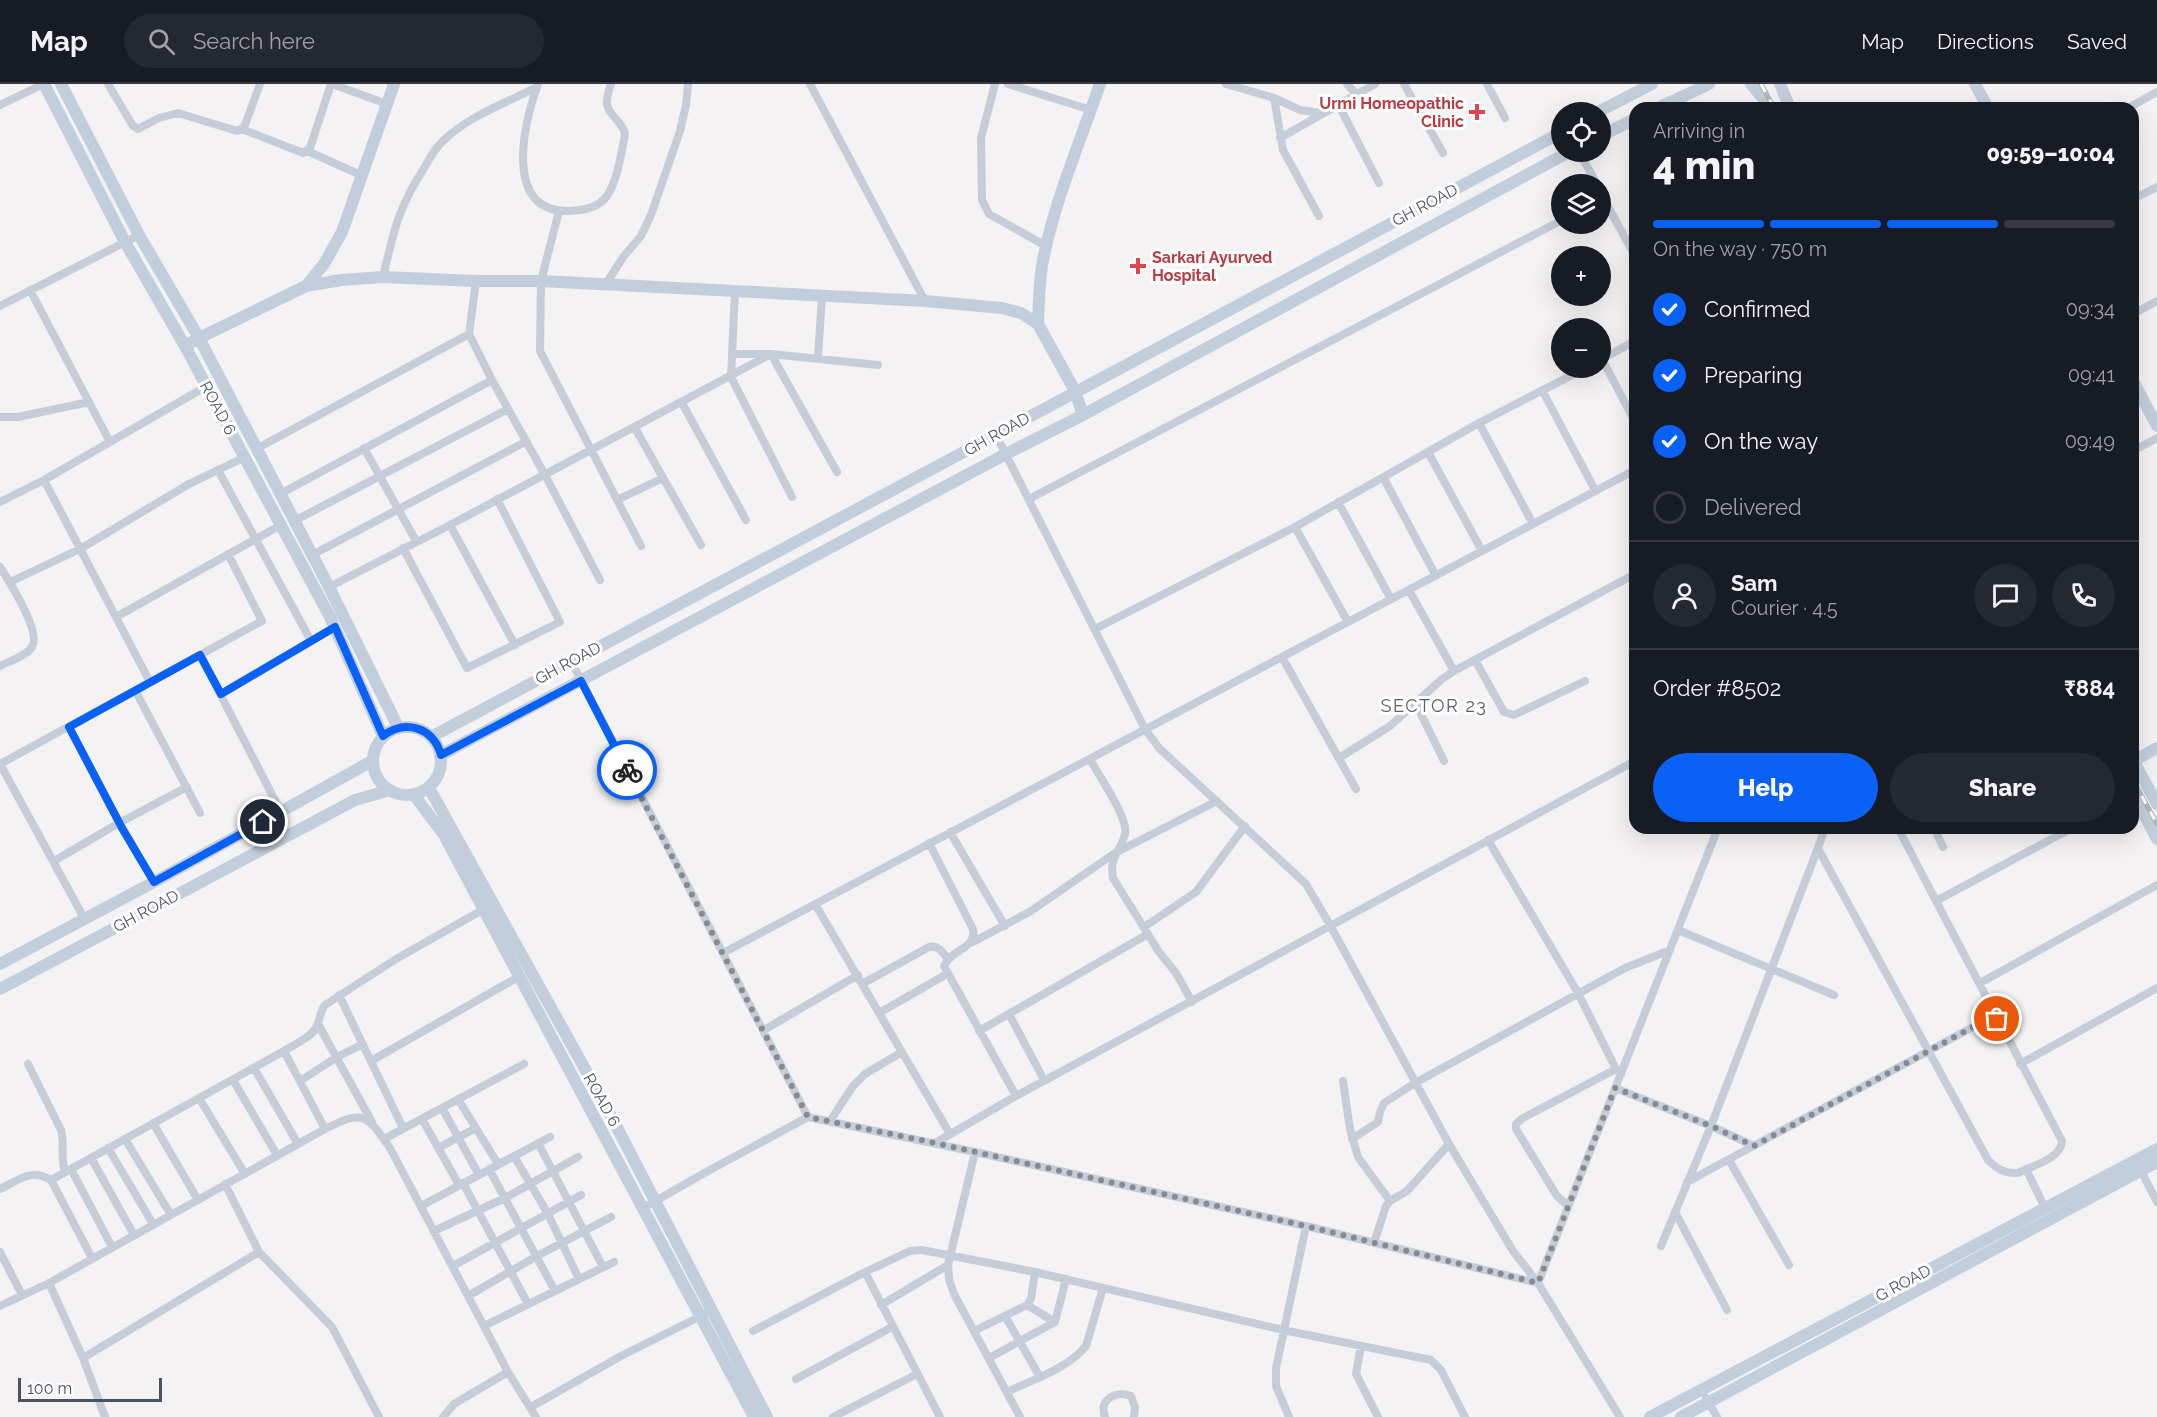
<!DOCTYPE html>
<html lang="en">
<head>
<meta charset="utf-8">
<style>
	body { margin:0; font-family:Raleway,sans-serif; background:#242831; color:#f1f3f6; height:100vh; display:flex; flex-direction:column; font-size:22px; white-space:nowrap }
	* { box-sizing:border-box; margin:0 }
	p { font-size:20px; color:#9ea1a6 }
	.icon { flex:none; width:33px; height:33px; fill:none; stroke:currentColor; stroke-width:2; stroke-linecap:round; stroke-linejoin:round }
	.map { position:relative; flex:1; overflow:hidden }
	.panel { position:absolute; left:1629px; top:18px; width:510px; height:732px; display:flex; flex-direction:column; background:#171b24; border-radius:18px; box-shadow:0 6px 24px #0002 }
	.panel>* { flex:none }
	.controls { position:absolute; left:1551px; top:18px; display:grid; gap:12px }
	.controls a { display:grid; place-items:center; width:60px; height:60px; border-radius:50%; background:#171b24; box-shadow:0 6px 24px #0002; font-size:30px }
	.scale { position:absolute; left:18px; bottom:15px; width:144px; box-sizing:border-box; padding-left:6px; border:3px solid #485462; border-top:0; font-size:16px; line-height:21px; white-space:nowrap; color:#485462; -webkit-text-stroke:4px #fff; paint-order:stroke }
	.pin { position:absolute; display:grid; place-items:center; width:51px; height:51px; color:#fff; margin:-26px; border:3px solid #fff; border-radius:50%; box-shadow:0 2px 6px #0007 }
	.courier { position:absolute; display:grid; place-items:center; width:60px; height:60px; margin:-30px; border:4px solid #0961f8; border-radius:50%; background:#fff; color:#222; box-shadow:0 2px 8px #0007 }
	.headline em { font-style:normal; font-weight:800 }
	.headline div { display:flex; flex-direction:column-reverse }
	.headline { display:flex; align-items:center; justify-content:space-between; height:102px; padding:0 24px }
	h1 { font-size:39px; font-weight:800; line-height:45px }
	.bar { display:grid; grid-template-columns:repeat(4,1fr); gap:9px 6px; align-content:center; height:72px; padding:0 24px }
	.bar i { height:8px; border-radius:4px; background:#363941 }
	.bar .on { background:#0961f8 }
	.bar p { grid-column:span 4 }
	.line { display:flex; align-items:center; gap:15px; padding:0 24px; border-top:2px solid #363941 }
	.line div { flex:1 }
	.round { display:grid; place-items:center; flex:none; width:63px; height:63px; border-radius:32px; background:#242831 }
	ol { padding:0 24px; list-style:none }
	li { display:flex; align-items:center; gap:18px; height:66px }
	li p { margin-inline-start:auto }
	li .icon { padding:6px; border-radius:50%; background:#0961f8; color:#fff; stroke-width:4 }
	li:last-child { color:#9ea1a6 }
	li i { width:33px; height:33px; border:3px solid #363941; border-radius:50% }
	.button { display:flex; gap:12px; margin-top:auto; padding:12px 24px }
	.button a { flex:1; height:69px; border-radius:36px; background:#0961f8; color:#fff; font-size:24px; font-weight:800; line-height:69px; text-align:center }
	.button a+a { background:#242831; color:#f1f3f6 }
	header { display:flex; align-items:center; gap:36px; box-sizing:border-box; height:84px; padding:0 30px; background:#171b24; border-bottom:2px solid #363941 }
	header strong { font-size:28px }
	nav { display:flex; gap:33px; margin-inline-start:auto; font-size:21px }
	.search { width:420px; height:54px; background:#242831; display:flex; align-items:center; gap:15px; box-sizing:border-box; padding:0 21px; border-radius:33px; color:#9ea1a6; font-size:22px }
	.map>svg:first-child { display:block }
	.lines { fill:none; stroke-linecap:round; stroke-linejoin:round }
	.street { stroke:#c5cdd8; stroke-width:8 }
	.secondary { stroke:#c3cedc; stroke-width:12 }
	.rail-casing { stroke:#b4b6bd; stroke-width:5 }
	.rail { stroke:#fff; stroke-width:3; stroke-dasharray:9; stroke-linecap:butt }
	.done { stroke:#848b94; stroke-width:6; stroke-dasharray:0 10.8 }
	.route { stroke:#0961f8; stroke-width:8 }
	.health-dot { fill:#e0444e; stroke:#fff; stroke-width:2 }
	.labels { text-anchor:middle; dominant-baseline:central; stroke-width:6; stroke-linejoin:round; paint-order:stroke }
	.health-label { font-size:16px; font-weight:bold; fill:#be3a42; stroke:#fff; text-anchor:end }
	.street-label { font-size:16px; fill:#485462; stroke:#fff }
	.neighbourhood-label { font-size:18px; letter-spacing:1.5px; fill:#5e6168; stroke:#fff }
</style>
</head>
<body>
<header>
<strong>Map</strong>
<div class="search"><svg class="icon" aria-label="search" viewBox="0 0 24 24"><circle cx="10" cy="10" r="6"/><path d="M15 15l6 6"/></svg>Search here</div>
<nav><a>Map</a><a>Directions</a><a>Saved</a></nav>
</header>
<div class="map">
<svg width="2157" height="1333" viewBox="0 0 2157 1333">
	<rect width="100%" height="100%" fill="#f4f2f2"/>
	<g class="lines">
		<!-- street -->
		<path class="street" d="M108,0L133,42L138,45L159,34L178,29L237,47L242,45L245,41L260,0
			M332,0L387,20
			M538,0C524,39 502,130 570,127C584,126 598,124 607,112C618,95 621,70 625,50C623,38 608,31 607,20C606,14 609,6 611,0
			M810,0L925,217
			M995,0L981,54L982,116L989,130L1046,162
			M1008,0L1091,26
			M1226,0L1274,14L1300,26L1321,29
			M1347,0L1356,10
			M1404,0L1443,69
			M1487,0L1505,34
			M1274,14L1283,66L1319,132
			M1338,20L1379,99
			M0,21L44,0
			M2128,24L2157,8
			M242,45L303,69L310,64L331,0
			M1280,54L1375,0
			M307,67L363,92
			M1579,68L1597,100
			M1600,108L1635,172
			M2133,115L2157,103
			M559,127L541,197L540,267L641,462
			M383,193C393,150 398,124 423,86C429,75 435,64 444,56C469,32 506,19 537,3
			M476,197L469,250L492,296L545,391L600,496
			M605,201L624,172L641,152L651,131L680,47L686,21L688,0
			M30,206L110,358
			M735,207L731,293L792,413
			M0,222L139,151
			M2133,230L2157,217
			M732,270H771L837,388
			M818,274L822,212
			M1602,275L1635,338
			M1600,276L1635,257
			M1542,306L1595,406
			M682,319L746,436
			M0,333H18L89,318
			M1479,339L1533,440
			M635,344L701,461
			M996,351L1145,645L1159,664L1306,800L1330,841L1449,1060L1513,1167L1538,1199L1620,1333
			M364,364L416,457
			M256,365L469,250
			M2133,367L2157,354
			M1428,368L1482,467
			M218,386L311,557
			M1383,393L1436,492
			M44,396L150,598
			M280,410L492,296
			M1029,415L1562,136
			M617,416L663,394
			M0,418L44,396L207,302
			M1338,418L1391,515
			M294,437L508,325
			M450,441L515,561
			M403,464L467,584L560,538L497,415
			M312,471L525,358
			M0,483C9,497 42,549 32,563C26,572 10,577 0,582
			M10,498L80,465L189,400L245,373
			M329,503L450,441L771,270L878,281
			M1409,506L1454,587
			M116,533L281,441
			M1348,538L1295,443L1479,339L1586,284
			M1095,545L1295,443
			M200,571L281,728
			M1282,573L1356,705
			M1475,576L1504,628L1514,631L1585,597
			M571,577L808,1033L708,1087L643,1124
			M135,606L200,729
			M221,610L335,543
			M1415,618L1444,677
			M69,643L122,744L154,798
			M1339,674L1390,642L1442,595L1454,587L1635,490
			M1090,675C1098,691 1129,734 1125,750C1121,768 1109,771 1113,794L1159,868L1176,889L1192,918
			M0,680L262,537L228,470
			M0,680L84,834
			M1825,744L1818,764L1821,770L1988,1076C1997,1085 2005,1090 2018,1089C2032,1082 2061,1075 2062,1057L1936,817L2072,744
			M1898,744L1936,817
			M1934,744L1943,763
			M950,748L1005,842
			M1488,756L1578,909L1616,985L1621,990
			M929,759L973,845C977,865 951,865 944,882L1016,1012
			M54,777L119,739L187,703
			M815,820L950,1050
			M1144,843L1196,808L1245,742
			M1678,846L1834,911
			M973,858L1031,827L1115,769L1217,717
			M723,869L1635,386
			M1980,899L2157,801
			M862,900L929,863C938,861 942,867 947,874
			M339,911L403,1044
			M879,929L947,890
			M1009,930L1044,996
			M318,940L372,1038
			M764,946L858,891
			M979,947L1148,850
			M284,967L325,1045
			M371,977L520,892
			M28,980L61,1046C65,1060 60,1074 65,1088
			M2020,980L2157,904
			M254,984L298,1060
			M233,996L277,1071
			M300,997L337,973L363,960
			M1343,997L1350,1045L1358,1073L1390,1117
			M1615,1004L1711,1042L1754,1062
			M199,1014L245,1090
			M458,1015L498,1080
			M442,1024L479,1091
			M808,1033L975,1068L1306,1142L1538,1199L1718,744
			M422,1035L459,1101
			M830,1037L853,1002L865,990L902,968
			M153,1039L198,1116
			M125,1055L171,1131
			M384,1055L524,980
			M1352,1055L1378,1038L1380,1028L1384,1019L1415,999L1625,884L1670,866
			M538,1059L603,1183
			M935,1059L1016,1012L1635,677
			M108,1064L153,1140
			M438,1064L476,1044
			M975,1068L948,1181L949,1195L954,1210L1020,1333
			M514,1072L548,1130L579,1195
			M91,1074L134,1151
			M1729,1076L1789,1181
			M71,1085L112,1163
			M489,1085L555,1207
			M2026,1085L2045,1124
			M2141,1087L2157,1118
			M1687,1098L1995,931
			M463,1099L528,1220
			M225,1100L259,1168L332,1243L379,1333
			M0,1105C19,1096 31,1084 51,1096
			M421,1122L550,1053
			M1568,1122L1557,1112L1516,1045V1040L1523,1034L1616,985
			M1675,1128L1727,1226
			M434,1147L505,1114L578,1073
			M1374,1159L1386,1122L1390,1117L1407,1107L1449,1060
			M1661,1162L1711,1042L1818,764
			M0,1168L22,1211
			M92,1174L51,1096L284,967C295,960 315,952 318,939C321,932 320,927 325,921L396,875L484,825
			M453,1182L581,1111
			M865,1188L940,1333
			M49,1199L83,1274L105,1333
			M468,1212L537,1172L611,1133
			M881,1221L948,1181
			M1027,1221L1055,1238
			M0,1222L49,1199L325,1045C364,1025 367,1031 390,1064L508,1288L536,1333
			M1005,1232L1040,1293
			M484,1242L614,1178
			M753,1247L865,1188L910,1167L922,1166L1035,1188L1283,1246L1431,1276L1441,1286L1465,1333
			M974,1247L1027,1221L1031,1215L1035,1188
			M1361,1262L1356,1290L1378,1333
			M83,1274L259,1168
			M989,1274L1055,1238L1066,1195
			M796,1295L892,1243
			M1007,1308C1034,1295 1067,1285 1086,1262L1103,1204
			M1706,1314L1717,1333
			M531,1323L621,1272L711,1227
			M443,1333L454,1320L508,1288
			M833,1333L917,1290
			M1105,1333C1098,1315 1117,1306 1131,1312L1135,1323L1134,1333
			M1289,1333L1276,1302V1284L1306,1142"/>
		<!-- secondary -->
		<path class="secondary" d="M44,0L125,158L185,262L330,533L383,652
			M61,0L139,151L199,254L329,503L398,643
			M1751,0L1771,24
			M1780,0L1790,24
			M1975,0L1988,24
			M1658,24L1709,0
			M1598,28L1652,0
			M1600,52L1635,35
			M306,202L324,180L342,148L394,0
			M1038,240C1039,219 1039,196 1043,176C1055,116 1080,58 1100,0
			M185,262L199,254L306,202L341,196L383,193L476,197H541L925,217L1002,224L1021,229L1038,240L1075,307L1083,331
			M2133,297L2157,342
			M373 677a34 34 0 1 1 68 0a34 34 0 1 1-68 0Z
			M431,653L1562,48
			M441,671L1006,370L1083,331L1569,68
			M2133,676L2157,720
			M2133,677L2157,664
			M429,704L610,1030L767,1333
			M2133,710L2157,755
			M414,711L444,751L754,1333
			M0,880L154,798L372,677
			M0,905L355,716L390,706
			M1650,1333L2157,1065
			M1681,1333L2157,1078"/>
		<!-- rail casing -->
		<g class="rail-casing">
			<path id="rail" d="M1761,0L1774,24
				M2133,696L2157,740"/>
		</g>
		<!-- rail -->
		<use href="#rail" class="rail"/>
	</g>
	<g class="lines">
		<!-- done -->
		<path class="done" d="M627,686L808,1033L935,1059L1306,1142L1538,1199L1615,1004L1711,1042L1754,1062L1995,931L1997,935"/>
		<!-- route -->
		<path class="route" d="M263,738L154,798L122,744L69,643L200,571L221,610L335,543L383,652C405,635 433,643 441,671L581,597L627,686"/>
	</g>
	<!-- markers -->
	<g class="health-dot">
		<path d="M1474 19h6v6h6v6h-6v6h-6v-6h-6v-6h6z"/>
		<path d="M1135 173h6v6h6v6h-6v6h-6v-6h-6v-6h6z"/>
	</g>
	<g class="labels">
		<!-- health labels -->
		<g class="health-label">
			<text x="1464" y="19">Urmi Homeopathic<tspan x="1464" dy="18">Clinic</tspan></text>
			<text x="1152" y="173" text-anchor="start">Sarkari Ayurved<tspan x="1152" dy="18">Hospital</tspan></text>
		</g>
		<!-- street labels -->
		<g class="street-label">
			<text transform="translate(1425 121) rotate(-28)">GH ROAD</text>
			<text transform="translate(218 324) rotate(62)">ROAD 6</text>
			<text transform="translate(997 350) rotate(-29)">GH ROAD</text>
			<text transform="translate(568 579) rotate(-28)">GH ROAD</text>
			<text transform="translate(146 827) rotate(-28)">GH ROAD</text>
			<text transform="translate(602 1016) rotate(61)">ROAD 6</text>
			<text transform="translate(1903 1199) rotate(-28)">G ROAD</text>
		</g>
		<!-- neighbourhood labels -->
		<g class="neighbourhood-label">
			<text x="1434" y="621">SECTOR 23</text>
		</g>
	</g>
</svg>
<div class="controls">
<a><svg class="icon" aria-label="locate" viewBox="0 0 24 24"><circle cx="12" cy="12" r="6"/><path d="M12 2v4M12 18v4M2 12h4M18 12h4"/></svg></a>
<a><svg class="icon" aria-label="layers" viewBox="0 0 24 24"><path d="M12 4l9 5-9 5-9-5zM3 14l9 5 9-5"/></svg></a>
<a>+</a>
<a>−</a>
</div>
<div class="scale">100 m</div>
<div class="pin" style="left:1997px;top:935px;background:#ea580c"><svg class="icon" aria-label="bag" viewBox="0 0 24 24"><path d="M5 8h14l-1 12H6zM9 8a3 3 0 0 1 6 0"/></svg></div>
<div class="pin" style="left:263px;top:738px;background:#1f2937"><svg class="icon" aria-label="home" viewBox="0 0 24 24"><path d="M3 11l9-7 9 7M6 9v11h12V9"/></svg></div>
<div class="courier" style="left:627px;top:686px"><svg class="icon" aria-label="bike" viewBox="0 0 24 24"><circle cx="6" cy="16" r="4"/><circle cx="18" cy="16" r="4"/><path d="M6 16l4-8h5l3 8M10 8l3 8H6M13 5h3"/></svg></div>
<section class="panel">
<div class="headline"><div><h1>4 min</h1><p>Arriving in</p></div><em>09:59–10:04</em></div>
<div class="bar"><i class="on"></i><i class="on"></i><i class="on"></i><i></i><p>On the way · 750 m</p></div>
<ol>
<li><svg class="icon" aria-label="check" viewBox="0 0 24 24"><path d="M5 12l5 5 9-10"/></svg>Confirmed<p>09:34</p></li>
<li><svg class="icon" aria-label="check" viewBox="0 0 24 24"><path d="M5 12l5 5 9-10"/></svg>Preparing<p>09:41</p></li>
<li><svg class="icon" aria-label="check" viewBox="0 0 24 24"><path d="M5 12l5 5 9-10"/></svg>On the way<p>09:49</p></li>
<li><i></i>Delivered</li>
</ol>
<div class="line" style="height:108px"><a class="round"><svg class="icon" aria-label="person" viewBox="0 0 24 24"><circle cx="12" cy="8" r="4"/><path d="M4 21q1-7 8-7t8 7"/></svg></a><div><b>Sam</b><p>Courier · 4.5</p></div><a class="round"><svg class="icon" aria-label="chat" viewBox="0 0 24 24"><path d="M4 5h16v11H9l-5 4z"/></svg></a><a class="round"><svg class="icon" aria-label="phone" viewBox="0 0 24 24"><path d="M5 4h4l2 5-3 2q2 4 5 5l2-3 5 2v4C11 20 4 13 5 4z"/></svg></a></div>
<div class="line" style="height:78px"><div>Order #8502</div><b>₹884</b></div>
<div class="button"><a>Help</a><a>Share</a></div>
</section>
</div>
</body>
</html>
